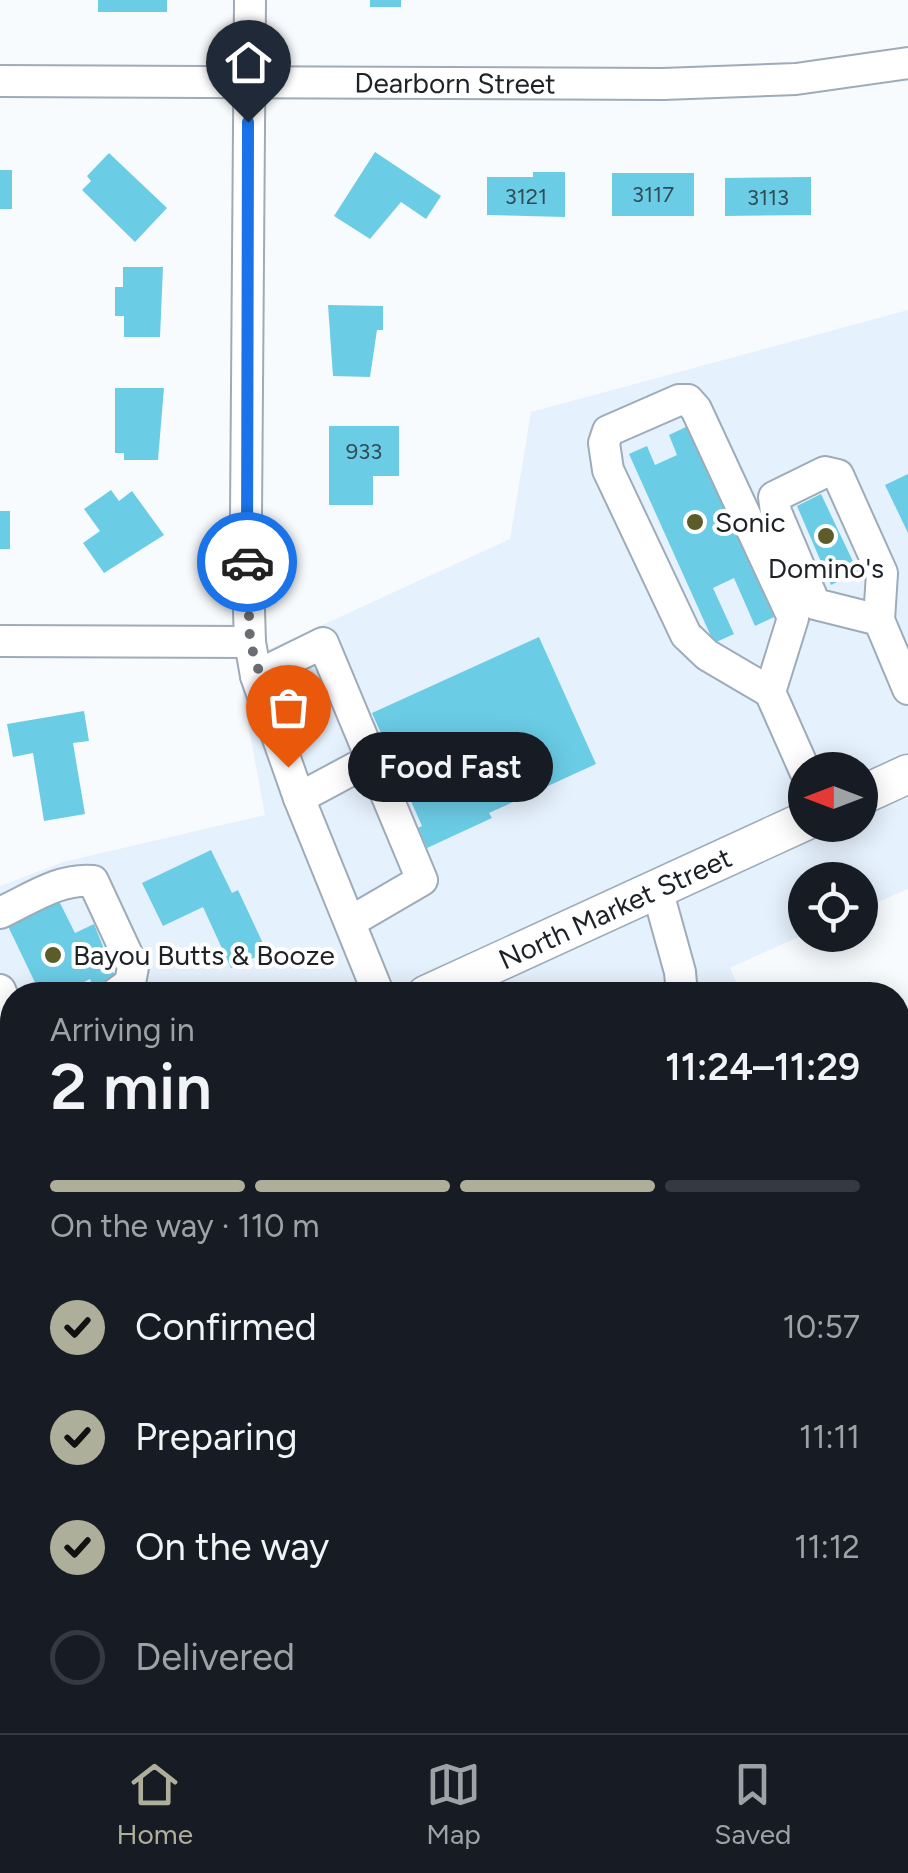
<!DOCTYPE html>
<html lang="en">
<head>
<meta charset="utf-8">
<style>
	body { margin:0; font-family:Figtree,sans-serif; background:#20242c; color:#f1f3f6; height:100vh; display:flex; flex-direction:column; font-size:38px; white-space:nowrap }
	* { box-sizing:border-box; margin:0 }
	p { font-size:32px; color:#9ea1a6 }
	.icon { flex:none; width:55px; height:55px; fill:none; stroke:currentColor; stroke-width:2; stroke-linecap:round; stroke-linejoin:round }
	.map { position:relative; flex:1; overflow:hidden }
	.details { position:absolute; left:0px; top:982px; width:910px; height:752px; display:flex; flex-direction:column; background:#171b24; border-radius:40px 40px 0 0; box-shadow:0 5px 25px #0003 }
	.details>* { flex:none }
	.needle { width:65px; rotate:270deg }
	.controls { position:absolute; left:788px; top:752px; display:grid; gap:20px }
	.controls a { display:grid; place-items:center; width:90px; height:90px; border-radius:50%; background:#171b24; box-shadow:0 5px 25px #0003; font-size:50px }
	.pin { position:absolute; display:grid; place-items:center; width:85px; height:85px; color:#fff; margin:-102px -42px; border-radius:50% 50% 50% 0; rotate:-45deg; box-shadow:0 0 10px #0007 }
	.pin .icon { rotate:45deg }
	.courier { position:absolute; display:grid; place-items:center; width:100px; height:100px; margin:-50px; border:8px solid #1a73e8; border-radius:50%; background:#fff; color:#222; box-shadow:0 2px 12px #0007 }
	.bubble { position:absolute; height:70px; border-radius:35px; background:#171b24; box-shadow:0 5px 25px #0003; font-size:32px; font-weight:600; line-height:70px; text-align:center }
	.overview em { font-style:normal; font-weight:600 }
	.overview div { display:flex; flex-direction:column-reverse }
	.overview { display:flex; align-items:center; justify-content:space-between; height:170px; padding:0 50px }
	h1 { font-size:65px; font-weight:600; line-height:75px }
	.bar { display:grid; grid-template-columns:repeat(4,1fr); gap:15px 10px; align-content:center; height:120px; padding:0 50px }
	.bar i { height:12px; border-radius:8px; background:#363941 }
	.bar .current { background:#aeaf9a }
	.bar p { grid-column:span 4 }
	ol { padding:0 50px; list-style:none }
	li { display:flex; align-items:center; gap:30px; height:110px }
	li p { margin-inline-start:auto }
	li .icon { padding:10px; border-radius:50%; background:#aeaf9a; color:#111; stroke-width:4 }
	li:last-child { color:#9ea1a6 }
	li i { width:55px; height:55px; border:5px solid #363941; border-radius:50% }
	.menu { display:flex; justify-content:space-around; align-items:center; height:140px; border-top:2px solid #363941; background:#171b24; font-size:28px; color:#9ea1a6 }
	.menu a { display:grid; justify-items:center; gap:5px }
	.menu .current { color:#aeaf9a }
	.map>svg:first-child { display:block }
	.built { fill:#e5f1fd; fill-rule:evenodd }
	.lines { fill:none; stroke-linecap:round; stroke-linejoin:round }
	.stream { stroke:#54bfba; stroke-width:8 }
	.building { fill:#6bcce6 }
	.minor-casing { stroke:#9eabb8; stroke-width:34 }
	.major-casing { stroke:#9eabb8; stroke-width:41 }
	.path { stroke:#b0b3b6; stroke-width:5; stroke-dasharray:10 5; stroke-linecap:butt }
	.minor { stroke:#fff; stroke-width:30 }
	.major { stroke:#fff; stroke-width:38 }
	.done { stroke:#6a6e72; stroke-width:10; stroke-dasharray:0 18 }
	.route { stroke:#1a73e8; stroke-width:12 }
	.poi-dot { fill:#5b5c29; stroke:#fff; stroke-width:4 }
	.labels { text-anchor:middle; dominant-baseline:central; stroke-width:8; stroke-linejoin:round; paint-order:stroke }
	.number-label { font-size:22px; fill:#304c57 }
	.street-label { font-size:28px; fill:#1d2227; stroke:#fff }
	.poi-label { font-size:28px; fill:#1d2227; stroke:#fff; text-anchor:start }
</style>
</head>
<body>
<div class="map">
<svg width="908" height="1733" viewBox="0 0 908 1733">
	<rect width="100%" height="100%" fill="#f8fbfd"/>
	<!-- built -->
	<path class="built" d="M908,310V889L860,910V880H805V934L730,968L742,995H12V1146L0,1152V886L63,862L265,815L237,664L510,539L531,412ZM805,770H860V825H805Z"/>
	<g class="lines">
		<!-- stream -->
		<path class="stream" d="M906,1733L908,1731"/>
	</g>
	<!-- building -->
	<path class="building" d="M98,0H167V12H98Z
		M370,0H401V7H370Z
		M375,152L441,196L426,219L401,202L370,239L334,216Z
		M109,153L167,208L135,242L82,190L91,181L87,176Z
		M0,170H12V209H0Z
		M533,172H565V217L487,215V177H533Z
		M612,173H694V216H612Z
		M811,177V215L725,216V178Z
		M123,267H163L160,337H124V316H115V287H123Z
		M328,305L383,306V330H377L370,377L333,376Z
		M115,388H164L158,460H124V453H115Z
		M329,426H399V476H373V505H329Z
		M688,426L774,617L755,626L734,578L713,588L734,634L714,643L629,454L647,446L655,465L677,455L669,435Z
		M908,474V533L885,485Z
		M111,490L119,501L132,491L164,535L104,573L83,543L100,531L84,509Z
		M821,494L858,572L831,585L797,506Z
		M0,511H10V549H0Z
		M539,637L596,764L489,813L492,818L427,848L418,828L422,826L372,713Z
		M84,711L89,741L73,743L85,814L44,821L33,753L13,757L7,724Z
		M211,850L232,893L238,890L267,952L231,968L203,907L163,926L142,883Z
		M57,897L75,933L94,924L120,989L97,995L90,979L58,995H41L6,922Z"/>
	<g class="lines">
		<!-- minor casing -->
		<g class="minor-casing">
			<g id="minor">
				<path d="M250,0L246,516L250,642L256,676L299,798L379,995"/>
				<path id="s1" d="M0,81L663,84L796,79L908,63"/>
				<path d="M879,620L815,604L776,512L774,497L825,472L838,475L882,573L879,620L908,689"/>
				<path d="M0,641L250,642"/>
				<path d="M256,676L323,643L422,880L350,922"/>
				<path d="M770,692L793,618L696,409L688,400H679L608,431L604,443L608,470L686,635L707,655L770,692L805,771"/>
				<path d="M299,798L370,760"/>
				<path d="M657,889L680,972L682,995"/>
				<path d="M0,913C30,899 59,878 93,881L133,967L130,983L114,995"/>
				<path d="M0,990L12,1019"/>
			</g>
		</g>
		<!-- major casing -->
		<g class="major-casing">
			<g id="major">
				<path d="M860,796L908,774"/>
				<path id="s2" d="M426,995L805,821"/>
				<path d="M0,1191L12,1186"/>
			</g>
		</g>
		<!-- path -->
		<path class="path" d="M898,1439L908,1432
			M490,1733L504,1722"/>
		<!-- minor -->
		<use href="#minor" class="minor"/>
		<!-- major -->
		<use href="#major" class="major"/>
	</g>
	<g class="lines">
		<!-- done -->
		<path class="done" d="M247,562L250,642L288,767"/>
		<!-- route -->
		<path class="route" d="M247,562L248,122"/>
	</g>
	<!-- markers -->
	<g class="poi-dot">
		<circle cx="695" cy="522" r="10"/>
		<circle cx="826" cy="536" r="10"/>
		<circle cx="53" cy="955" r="10"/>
	</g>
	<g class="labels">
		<!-- number labels -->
		<g class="number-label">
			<text x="653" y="194">3117</text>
			<text x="526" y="196">3121</text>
			<text x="768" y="197">3113</text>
			<text x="364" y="451">933</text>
		</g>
		<!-- street labels -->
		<g class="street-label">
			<text stroke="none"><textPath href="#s1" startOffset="455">Dearborn Street</textPath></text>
			<text stroke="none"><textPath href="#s2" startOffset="208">North Market Street</textPath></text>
		</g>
		<!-- poi labels -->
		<g class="poi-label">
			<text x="715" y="522">Sonic</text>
			<text x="826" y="568" text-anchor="middle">Domino's</text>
			<text x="73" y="955">Bayou Butts &amp; Booze</text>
		</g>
	</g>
</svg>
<div class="controls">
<a><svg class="needle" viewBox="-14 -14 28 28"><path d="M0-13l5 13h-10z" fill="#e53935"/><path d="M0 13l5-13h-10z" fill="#9ea1a6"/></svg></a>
<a><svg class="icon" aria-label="locate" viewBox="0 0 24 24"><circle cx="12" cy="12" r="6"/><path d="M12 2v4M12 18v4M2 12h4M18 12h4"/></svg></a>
</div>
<div class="pin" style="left:288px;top:767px;background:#ea580c"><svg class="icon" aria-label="bag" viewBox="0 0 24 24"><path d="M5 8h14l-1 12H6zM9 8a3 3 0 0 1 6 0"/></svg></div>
<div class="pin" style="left:248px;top:122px;background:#1f2937"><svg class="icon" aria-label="home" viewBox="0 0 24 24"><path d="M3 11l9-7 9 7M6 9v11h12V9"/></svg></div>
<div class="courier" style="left:247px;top:562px"><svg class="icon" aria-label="car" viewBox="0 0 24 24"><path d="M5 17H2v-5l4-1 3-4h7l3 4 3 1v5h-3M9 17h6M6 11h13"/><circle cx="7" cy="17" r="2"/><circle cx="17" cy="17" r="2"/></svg></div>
<div class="bubble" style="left:348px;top:732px;width:205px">Food Fast</div>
<section class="details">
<div class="overview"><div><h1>2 min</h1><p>Arriving in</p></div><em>11:24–11:29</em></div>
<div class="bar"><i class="current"></i><i class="current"></i><i class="current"></i><i></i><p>On the way · 110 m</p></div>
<ol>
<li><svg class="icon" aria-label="check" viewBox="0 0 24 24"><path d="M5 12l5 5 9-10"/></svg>Confirmed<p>10:57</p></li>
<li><svg class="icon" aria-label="check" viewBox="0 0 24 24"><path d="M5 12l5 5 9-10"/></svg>Preparing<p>11:11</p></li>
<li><svg class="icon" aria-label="check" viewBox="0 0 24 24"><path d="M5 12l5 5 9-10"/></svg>On the way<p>11:12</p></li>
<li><i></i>Delivered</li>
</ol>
</section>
</div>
<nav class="menu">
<a class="current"><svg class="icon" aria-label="home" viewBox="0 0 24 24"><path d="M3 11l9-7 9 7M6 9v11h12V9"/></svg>Home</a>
<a><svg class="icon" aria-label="map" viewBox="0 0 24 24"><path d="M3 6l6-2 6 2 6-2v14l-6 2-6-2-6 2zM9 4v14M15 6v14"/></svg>Map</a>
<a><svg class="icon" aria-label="saved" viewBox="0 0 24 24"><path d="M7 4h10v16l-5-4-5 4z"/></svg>Saved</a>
</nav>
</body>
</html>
